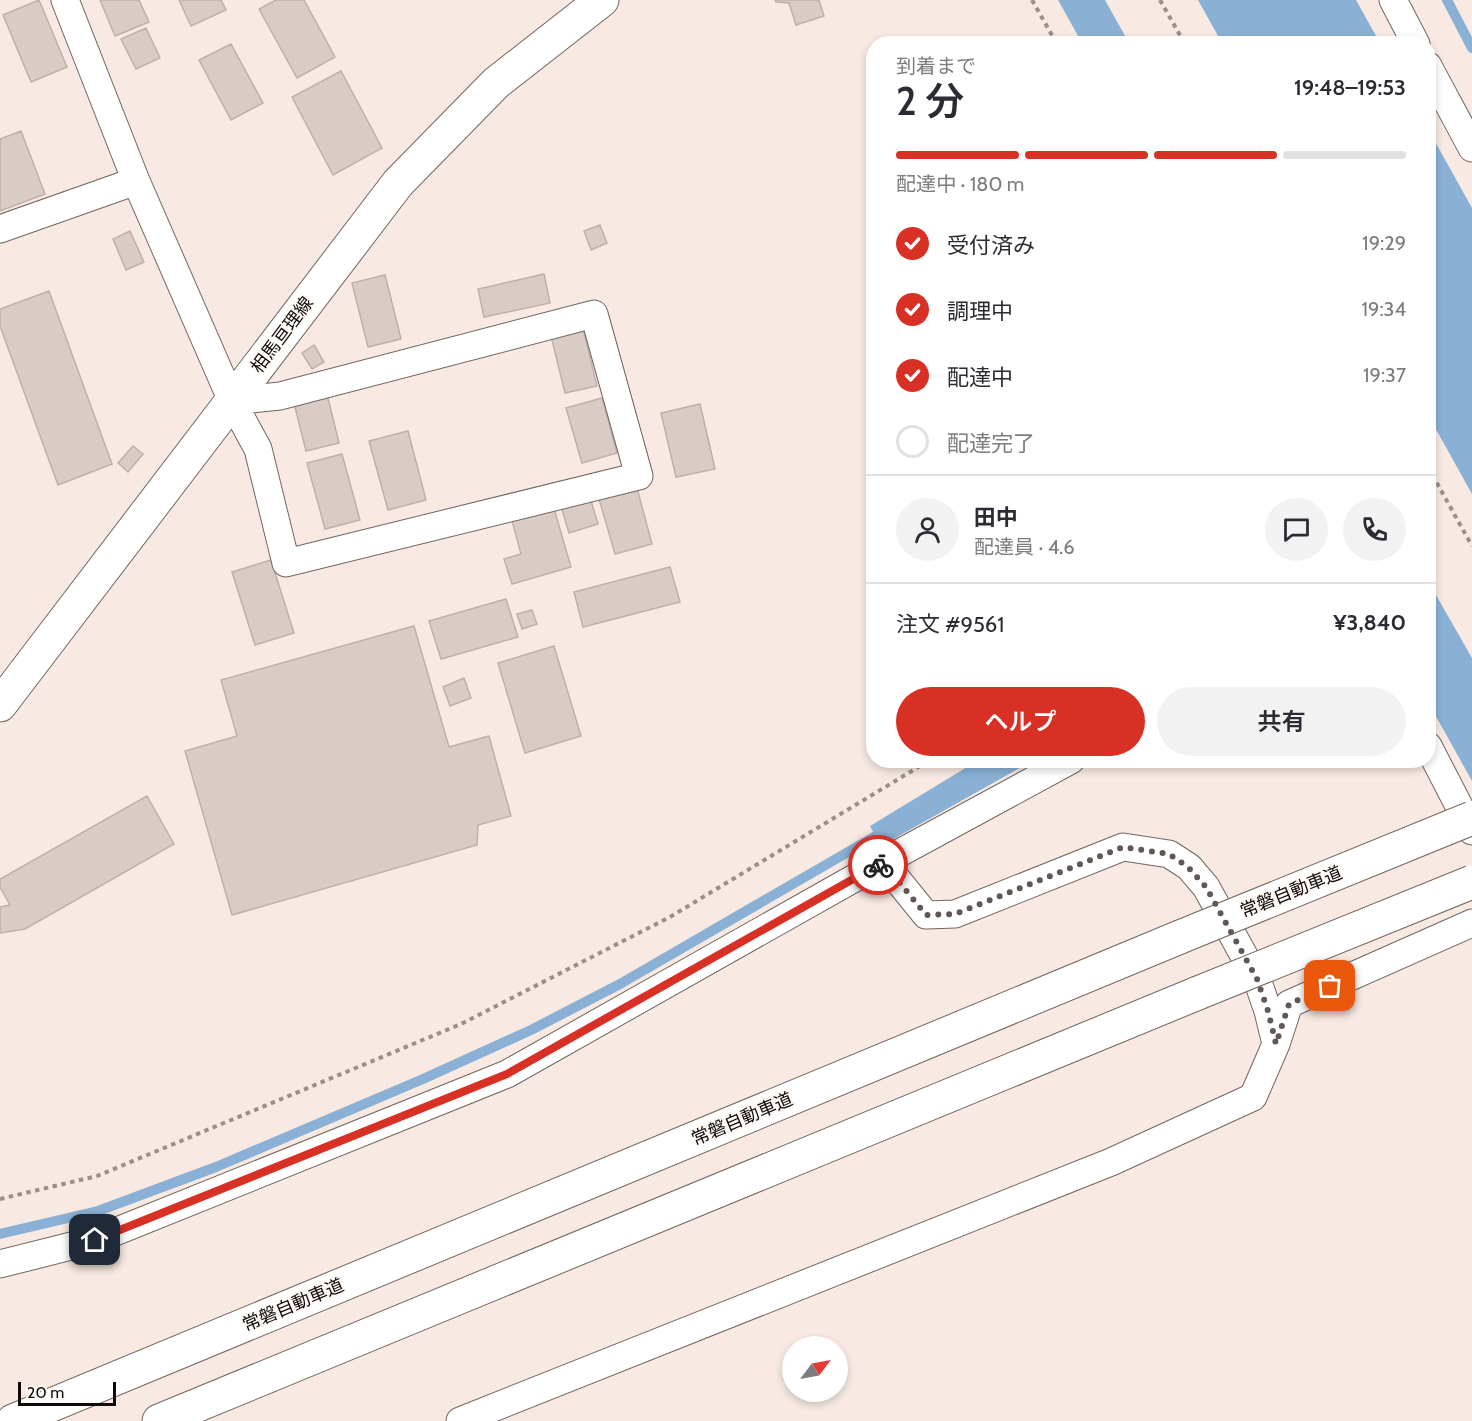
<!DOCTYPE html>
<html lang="ja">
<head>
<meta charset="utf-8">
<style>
	body { margin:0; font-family:Cabin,"Noto Sans JP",sans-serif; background:#f2f2f3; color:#2b2b33; height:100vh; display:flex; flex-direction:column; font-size:22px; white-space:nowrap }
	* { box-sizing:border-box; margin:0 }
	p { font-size:20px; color:#7c7c81 }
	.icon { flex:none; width:33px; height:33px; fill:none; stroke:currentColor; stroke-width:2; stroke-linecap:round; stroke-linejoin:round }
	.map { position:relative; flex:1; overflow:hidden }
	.panel { position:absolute; left:866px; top:36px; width:570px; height:732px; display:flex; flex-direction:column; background:#fff; border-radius:24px; box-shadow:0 3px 9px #0003 }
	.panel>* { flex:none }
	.needle { width:39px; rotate:58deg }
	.buttons { position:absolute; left:782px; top:1336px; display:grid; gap:12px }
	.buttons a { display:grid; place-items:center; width:66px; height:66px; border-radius:50%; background:#fff; box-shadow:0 3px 9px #0003; font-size:30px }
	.scale { position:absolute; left:18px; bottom:15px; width:98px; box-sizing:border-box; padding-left:6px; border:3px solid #0f0a08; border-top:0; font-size:16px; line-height:21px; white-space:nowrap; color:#0f0a08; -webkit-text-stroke:4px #fff9f6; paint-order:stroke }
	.pin { position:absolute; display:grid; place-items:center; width:51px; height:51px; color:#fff; margin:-26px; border-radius:12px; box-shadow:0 3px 9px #0006 }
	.courier { position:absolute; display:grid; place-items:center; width:60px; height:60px; margin:-30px; border:4px solid #d93025; border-radius:50%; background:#fff; color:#222; box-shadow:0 2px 8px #0007 }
	.head em { font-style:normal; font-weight:600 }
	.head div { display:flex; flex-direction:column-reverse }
	.head { display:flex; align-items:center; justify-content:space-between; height:102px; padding:0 30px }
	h1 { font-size:39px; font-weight:600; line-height:45px }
	.bar { display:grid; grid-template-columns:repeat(4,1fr); gap:9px 6px; align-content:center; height:72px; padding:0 30px }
	.bar i { height:8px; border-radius:4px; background:#e1e1e2 }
	.bar .current { background:#d93025 }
	.bar p { grid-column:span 4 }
	.line { display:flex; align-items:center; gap:15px; padding:0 30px; border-top:2px solid #e1e1e2 }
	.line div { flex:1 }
	.round { display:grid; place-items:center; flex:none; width:63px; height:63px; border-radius:32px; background:#f2f2f3 }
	ol { padding:0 30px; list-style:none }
	li { display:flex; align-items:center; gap:18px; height:66px }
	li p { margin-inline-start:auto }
	li .icon { padding:6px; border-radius:50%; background:#d93025; color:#fff; stroke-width:4 }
	li:last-child { color:#7c7c81 }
	li i { width:33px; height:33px; border:3px solid #e1e1e2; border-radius:50% }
	.action { display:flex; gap:12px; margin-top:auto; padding:12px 30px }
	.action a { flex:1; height:69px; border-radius:36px; background:#d93025; color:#fff; font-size:24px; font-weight:600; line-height:69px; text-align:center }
	.action a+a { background:#f2f2f3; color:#2b2b33 }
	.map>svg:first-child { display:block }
	.water { fill:#8ab1d5 }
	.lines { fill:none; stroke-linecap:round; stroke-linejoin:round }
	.stream { stroke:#8ab1d5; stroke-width:10 }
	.building { fill:#d9ccc5; stroke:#beb1aa; stroke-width:1.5 }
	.minor-casing { stroke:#71665f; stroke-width:29 }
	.primary-casing { stroke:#71665f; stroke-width:35 }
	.motorway-casing { stroke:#71665f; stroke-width:35 }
	.path { stroke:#9a908b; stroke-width:4; stroke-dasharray:4.5 4.5; stroke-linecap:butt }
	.minor { stroke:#fff; stroke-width:27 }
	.primary { stroke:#fff; stroke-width:33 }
	.motorway { stroke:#fff; stroke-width:33 }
	.motorway-bridge-casing { stroke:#71665f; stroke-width:35; stroke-linecap:butt }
	.motorway-bridge { stroke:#fff; stroke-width:33 }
	.done { stroke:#615855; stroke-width:6; stroke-dasharray:0 10.8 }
	.route { stroke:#d93025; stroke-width:8 }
	.labels { text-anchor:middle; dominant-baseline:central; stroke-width:4.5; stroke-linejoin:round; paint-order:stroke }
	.street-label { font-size:18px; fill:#0f0a08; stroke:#fff9f6 }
</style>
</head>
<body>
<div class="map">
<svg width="1472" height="1421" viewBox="0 0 1472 1421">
	<rect width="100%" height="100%" fill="#f8eae3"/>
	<!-- water -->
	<path class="water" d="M1058,0H1105L1129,43H1082Z
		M1198,0H1356L1380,43H1222Z
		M1428,129L1472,208V494L1428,415Z
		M1428,581L1472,658V781L1428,702Z
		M977,761H1032L881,846L870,826Z"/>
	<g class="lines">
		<!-- stream -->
		<path class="stream" d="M1447,0L1472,48
			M0,1234L98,1211L216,1167L423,1079L531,1030L620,984L886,830"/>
	</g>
	<!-- building -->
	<path class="building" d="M39,0L67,67L31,82L3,15Z
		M100,0H139L149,22L115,36Z
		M179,0H221L226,10L191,26Z
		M276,0H304L335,57L297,78L259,9Z
		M775,0H819L824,16L796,25L789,3L776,2Z
		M146,28L160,58L136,69L121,39Z
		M231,44L263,103L231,120L199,60Z
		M341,71L382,148L333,175L292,97Z
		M21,131L45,194L0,211V139Z
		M600,225L607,243L591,250L584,231Z
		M130,231L144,262L126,270L113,239Z
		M544,274L550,303L484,317L478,289Z
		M385,275L401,339L368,347L352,283Z
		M49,291L112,464L58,485L0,326V309Z
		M583,328L597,386L565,393L551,336Z
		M314,345L324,362L312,369L302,353Z
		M327,394L339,443L306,451L294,403Z
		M602,398L617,453L582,463L566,408Z
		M700,404L715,469L676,477L661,413Z
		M408,431L426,500L388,510L369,441Z
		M133,446L143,454L128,472L118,463Z
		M342,454L360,520L325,529L307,463Z
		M637,488L652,544L615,554L599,499Z
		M589,494L598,524L569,533L560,503Z
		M553,505L571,567L512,584L504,559L521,554L511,517Z
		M271,560L294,633L255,645L232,572Z
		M670,567L680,602L583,627L574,592Z
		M506,599L518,637L441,659L429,621Z
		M532,610L537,624L522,629L517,614Z
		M414,626L449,747L489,736L511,816L478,825L477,845L232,915L185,751L237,736L221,680Z
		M554,646L581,736L525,753L498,663Z
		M464,678L471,698L450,706L443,687Z
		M147,796L174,844L25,929L0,933V907L10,905L0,887V879Z"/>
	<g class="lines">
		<!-- minor casing -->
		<g class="minor-casing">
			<path id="minor" d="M65,0L136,181L232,401L258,449L286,563L639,476L594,314L280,396L232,401
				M1393,0L1416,44
				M1428,66L1472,148
				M0,229L136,181
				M1428,746L1472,831
				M883,862L926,915L955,914L1123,847L1169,854L1189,867L1206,887L1257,979L1268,1011L1276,1044
				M0,1264L95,1240L507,1074L883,862L1071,760
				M460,1421L1111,1162L1253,1097L1276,1044L1289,1004L1472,923"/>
		</g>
		<!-- primary casing -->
		<g class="primary-casing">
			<path id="primary" d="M0,705L398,183L496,83L602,0"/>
		</g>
		<!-- motorway casing -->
		<g class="motorway-casing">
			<path id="motorway" d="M13,1421L1180,937
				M159,1421L1198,993"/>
		</g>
		<!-- path -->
		<path class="path" d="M1032,0L1057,44
			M1160,0L1185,44
			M1428,467L1472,546
			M0,1199L97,1176L461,1024L670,917L930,760"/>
		<!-- minor -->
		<use href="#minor" class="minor"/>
		<!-- primary -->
		<use href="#primary" class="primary"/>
		<!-- motorway -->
		<use href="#motorway" class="motorway"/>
		<!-- motorway-bridge casing -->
		<g class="motorway-bridge-casing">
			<path id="motorway-bridge" d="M1180,937L1472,818
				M1198,993L1472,882"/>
		</g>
		<!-- motorway-bridge -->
		<use href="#motorway-bridge" class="motorway-bridge"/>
	</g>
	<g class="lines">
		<!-- done -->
		<path class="done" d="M878,865L883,862L926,915L955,914L1123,847L1169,854L1188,867L1206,887L1257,979L1268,1011L1276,1044L1289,1004L1330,986"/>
		<!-- route -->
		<path class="route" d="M95,1240L507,1074L878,865"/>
	</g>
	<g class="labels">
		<!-- street labels -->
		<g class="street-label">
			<text transform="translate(282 335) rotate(-53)">相馬亘理線</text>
			<text transform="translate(1291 892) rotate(-22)">常磐自動車道</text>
			<text transform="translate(742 1119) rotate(-23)">常磐自動車道</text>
			<text transform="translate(293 1305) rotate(-23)">常磐自動車道</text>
		</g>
	</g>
</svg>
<div class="buttons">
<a><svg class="needle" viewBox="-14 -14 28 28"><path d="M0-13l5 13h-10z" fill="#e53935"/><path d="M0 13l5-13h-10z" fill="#7c7c81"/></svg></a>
</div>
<div class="scale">20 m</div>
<div class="pin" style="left:1330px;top:986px;background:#ea580c"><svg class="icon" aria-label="bag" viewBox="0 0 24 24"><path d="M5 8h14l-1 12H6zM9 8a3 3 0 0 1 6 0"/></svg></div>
<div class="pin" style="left:95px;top:1240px;background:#1f2937"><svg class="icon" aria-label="home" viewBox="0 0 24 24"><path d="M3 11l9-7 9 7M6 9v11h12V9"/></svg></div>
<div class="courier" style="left:878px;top:865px"><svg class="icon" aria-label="bike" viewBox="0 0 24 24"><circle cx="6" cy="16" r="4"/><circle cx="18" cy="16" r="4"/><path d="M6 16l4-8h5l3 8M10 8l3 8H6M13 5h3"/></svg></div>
<section class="panel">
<div class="head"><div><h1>2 分</h1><p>到着まで</p></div><em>19:48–19:53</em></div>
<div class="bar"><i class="current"></i><i class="current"></i><i class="current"></i><i></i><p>配達中 · 180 m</p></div>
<ol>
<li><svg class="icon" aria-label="check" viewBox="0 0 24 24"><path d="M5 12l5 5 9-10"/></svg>受付済み<p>19:29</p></li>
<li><svg class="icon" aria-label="check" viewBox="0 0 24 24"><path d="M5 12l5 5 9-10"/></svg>調理中<p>19:34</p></li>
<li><svg class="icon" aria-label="check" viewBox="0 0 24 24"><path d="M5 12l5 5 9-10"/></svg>配達中<p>19:37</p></li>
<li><i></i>配達完了</li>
</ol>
<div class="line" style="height:108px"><a class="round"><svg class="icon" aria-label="person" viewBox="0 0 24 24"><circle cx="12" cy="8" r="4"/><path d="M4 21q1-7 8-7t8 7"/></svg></a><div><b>田中</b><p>配達員 · 4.6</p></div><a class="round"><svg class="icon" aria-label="chat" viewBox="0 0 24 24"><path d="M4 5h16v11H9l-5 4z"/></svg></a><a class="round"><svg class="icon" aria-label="phone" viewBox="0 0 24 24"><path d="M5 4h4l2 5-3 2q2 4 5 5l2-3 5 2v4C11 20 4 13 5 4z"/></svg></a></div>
<div class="line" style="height:78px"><div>注文 #9561</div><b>¥3,840</b></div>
<div class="action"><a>ヘルプ</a><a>共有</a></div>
</section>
</div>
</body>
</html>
